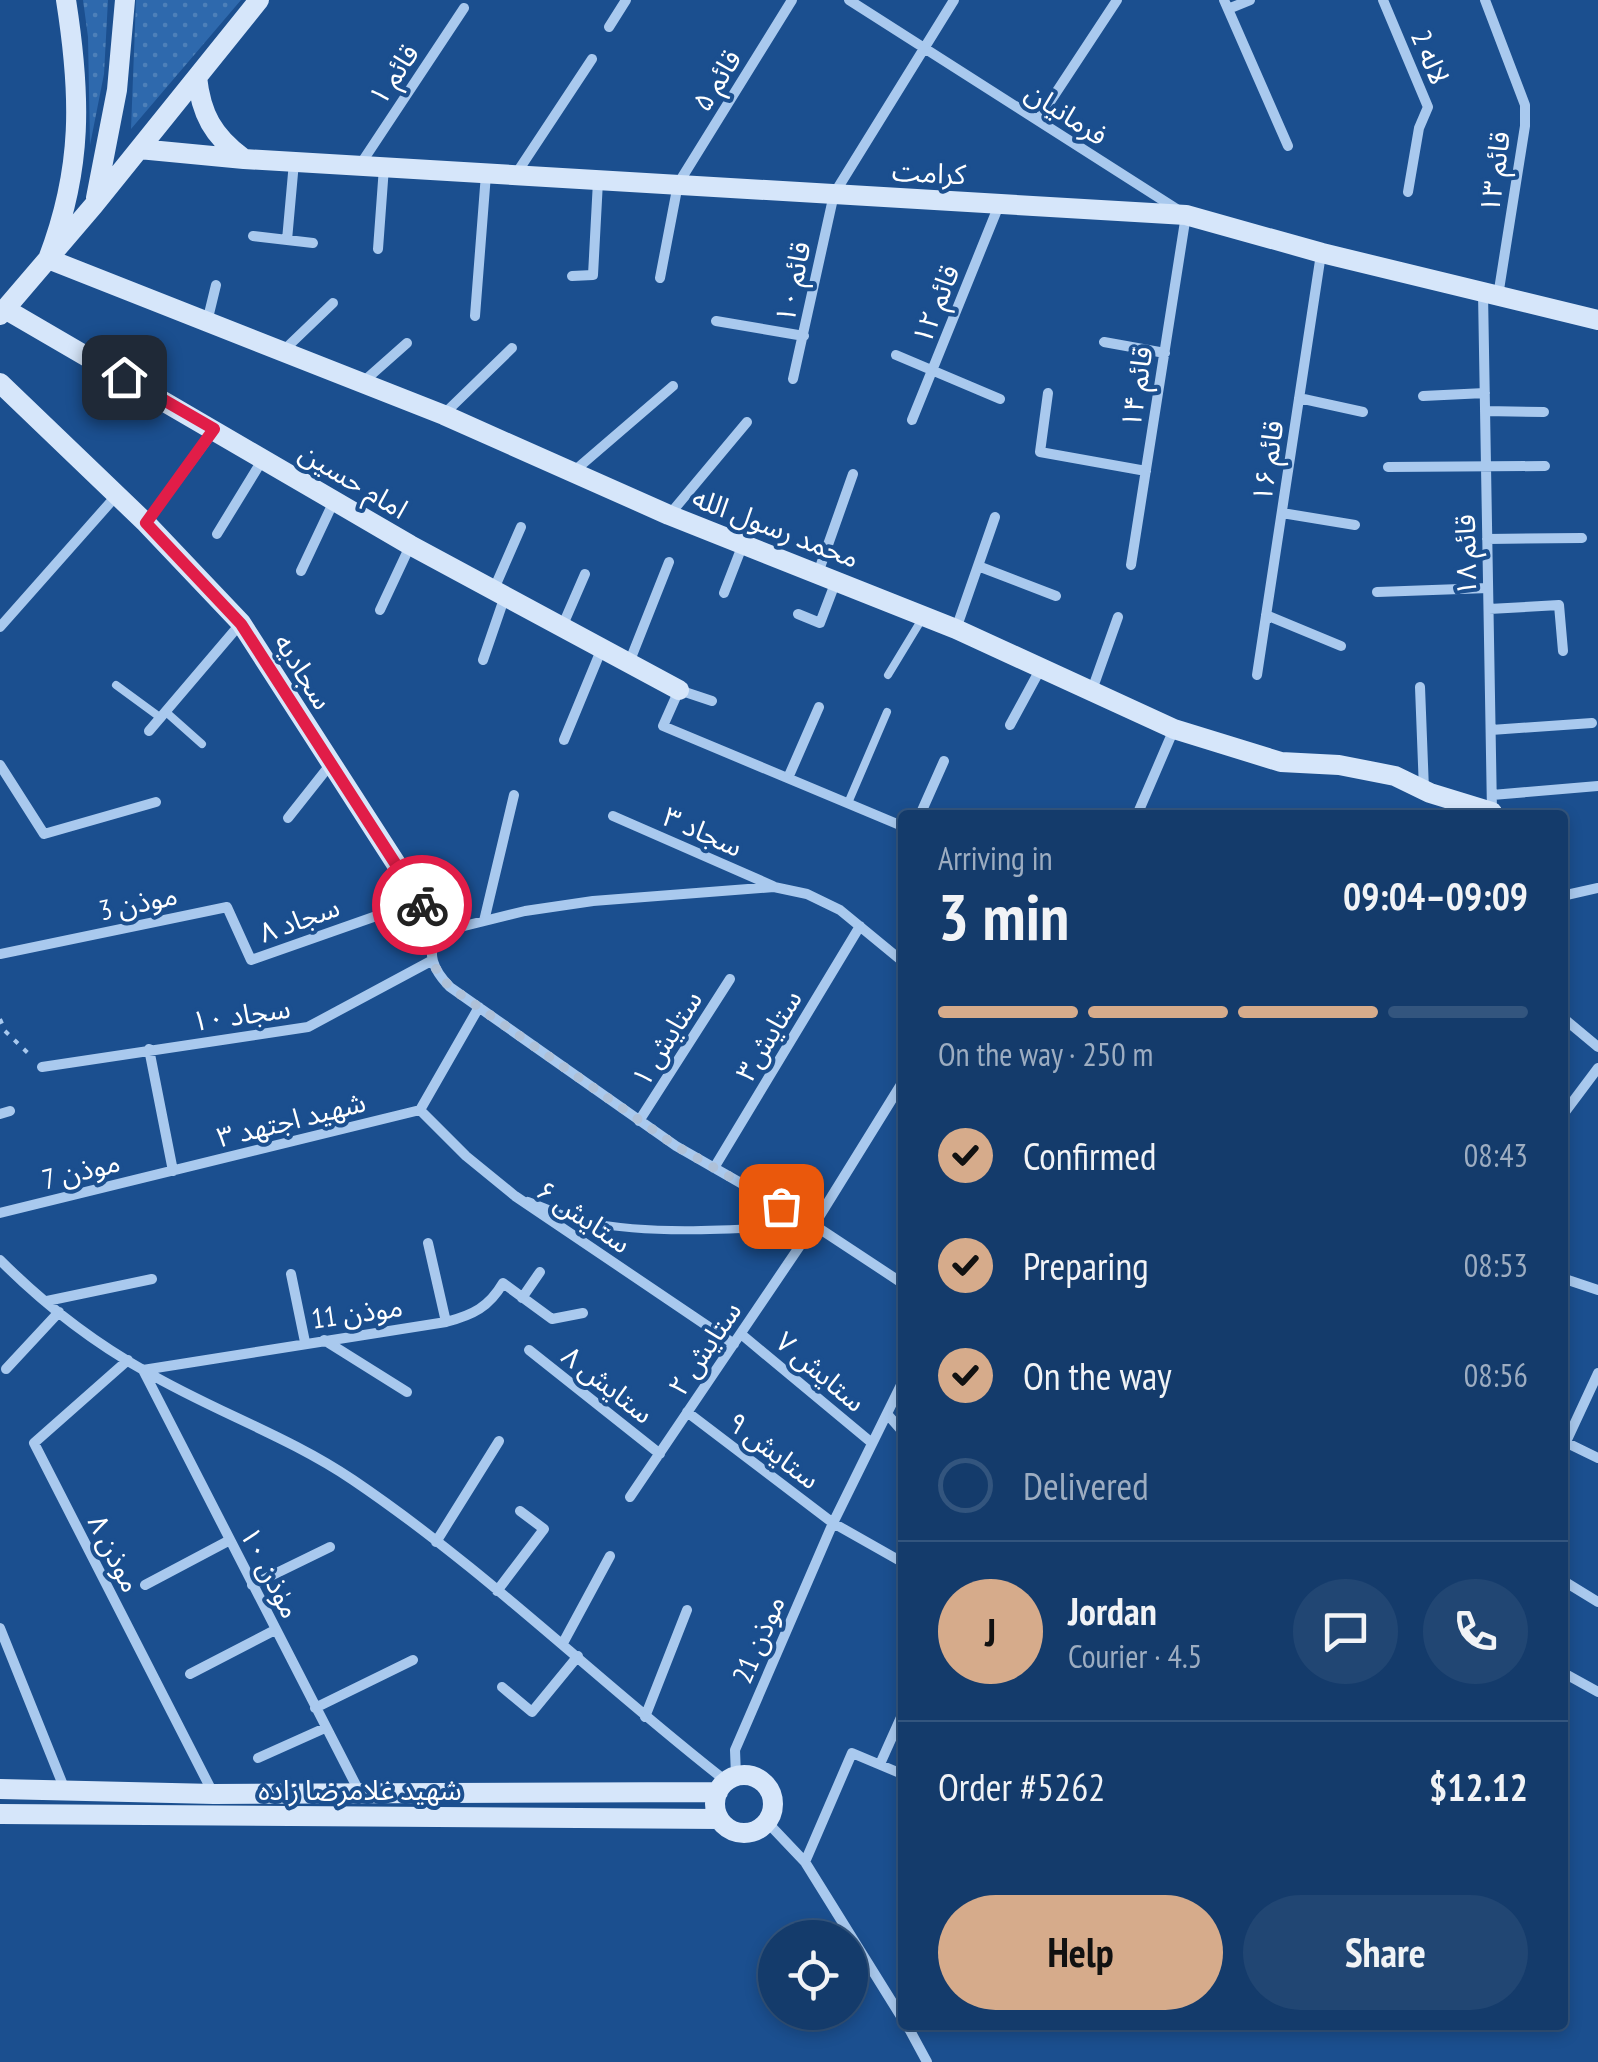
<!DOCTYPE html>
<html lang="en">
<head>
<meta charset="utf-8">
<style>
	body { margin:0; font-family:"PT Sans Narrow","Noto Sans Arabic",sans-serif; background:#214673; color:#f1f3f6; height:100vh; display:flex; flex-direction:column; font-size:38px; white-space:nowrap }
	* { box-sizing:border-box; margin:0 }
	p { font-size:32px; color:#9dadc1 }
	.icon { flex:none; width:55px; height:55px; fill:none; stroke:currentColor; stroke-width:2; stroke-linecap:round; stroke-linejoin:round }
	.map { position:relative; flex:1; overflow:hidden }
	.side { position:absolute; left:898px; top:810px; width:670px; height:1220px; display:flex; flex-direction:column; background:#143b6b; border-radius:10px; box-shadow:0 5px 15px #0003,0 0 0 2px #33557e }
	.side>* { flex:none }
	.tools { position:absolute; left:758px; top:1920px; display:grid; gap:20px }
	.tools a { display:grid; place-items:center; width:110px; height:110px; border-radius:50%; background:#143b6b; box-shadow:0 5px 15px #0003,0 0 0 2px #33557e; font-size:50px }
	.pin { position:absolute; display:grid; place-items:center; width:85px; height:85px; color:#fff; margin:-42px; border-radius:20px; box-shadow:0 5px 15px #0006 }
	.courier { position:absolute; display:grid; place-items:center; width:100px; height:100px; margin:-50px; border:8px solid #e11d48; border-radius:50%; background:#fff; color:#222; box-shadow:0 2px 12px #0007 }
	.overview em { font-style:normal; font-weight:700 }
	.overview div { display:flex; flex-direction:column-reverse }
	.overview { display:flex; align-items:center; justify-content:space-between; height:170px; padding:0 40px }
	h1 { font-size:65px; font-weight:700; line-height:75px }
	.bar { display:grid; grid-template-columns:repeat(4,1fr); gap:15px 10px; align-content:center; height:120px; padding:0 40px }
	.bar i { height:12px; border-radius:8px; background:#33557e }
	.bar .on { background:#d6ab8b }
	.bar p { grid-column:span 4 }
	.line { display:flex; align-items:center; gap:25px; padding:0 40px; border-top:2px solid #33557e }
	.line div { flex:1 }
	.round { display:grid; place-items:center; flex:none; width:105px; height:105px; border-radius:52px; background:#214673 }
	ol { padding:0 40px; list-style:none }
	li { display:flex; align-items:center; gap:30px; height:110px }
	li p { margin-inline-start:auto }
	li .icon { padding:10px; border-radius:50%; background:#d6ab8b; color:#111; stroke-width:4 }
	li:last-child { color:#9dadc1 }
	li i { width:55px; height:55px; border:5px solid #33557e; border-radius:50% }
	.primary-button { display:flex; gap:20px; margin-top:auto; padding:20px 40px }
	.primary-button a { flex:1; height:115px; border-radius:60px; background:#d6ab8b; color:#111; font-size:40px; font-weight:700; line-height:115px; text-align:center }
	.primary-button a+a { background:#214673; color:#f1f3f6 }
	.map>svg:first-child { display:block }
	.grass { fill:url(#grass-dots) }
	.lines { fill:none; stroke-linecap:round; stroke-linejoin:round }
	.path { stroke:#a9c9ee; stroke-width:4; stroke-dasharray:5 8; stroke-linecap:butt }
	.lane { stroke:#a9c9ee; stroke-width:8 }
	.street { stroke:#a9c9ee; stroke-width:10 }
	.secondary { stroke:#d6e6fa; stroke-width:20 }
	.done { stroke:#afc1d8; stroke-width:10; stroke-dasharray:0 18 }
	.route { stroke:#e11d48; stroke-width:12 }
	.labels { text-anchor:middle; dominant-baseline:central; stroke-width:8; stroke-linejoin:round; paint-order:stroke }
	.street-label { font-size:28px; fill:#fff; stroke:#1b4f8f }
</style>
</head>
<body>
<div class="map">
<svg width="1598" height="2062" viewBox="0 0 1598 2062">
	<defs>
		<pattern id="grass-dots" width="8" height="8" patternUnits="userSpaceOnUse" patternTransform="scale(2.5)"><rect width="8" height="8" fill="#2e69ad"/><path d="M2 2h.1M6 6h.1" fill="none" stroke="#4d80b9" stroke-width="1.8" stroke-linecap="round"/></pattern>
	</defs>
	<rect width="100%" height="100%" fill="#1b4f8f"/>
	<!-- grass -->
	<path class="grass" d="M83,0H108L104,74L90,145L88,37Z
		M136,0H241L131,129Z"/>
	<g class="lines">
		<!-- path -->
		<path class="path" d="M0,1019L5,1031L32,1057"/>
		<!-- lane -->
		<path class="lane" d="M888,675L922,619
			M116,685L161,718
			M166,712L202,744
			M848,803L887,712
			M528,1201C547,1208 567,1218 586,1222C659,1236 737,1229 810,1225"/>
		<!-- street -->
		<path class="street" d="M849,0L1186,215L1131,565
			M1224,0L1288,146
			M1383,0L1428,107L1419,128L1408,192
			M1485,0L1525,105V126L1498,296
			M1228,9L1250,0
			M609,27L626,0
			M1038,120L1117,0
			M360,165L464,8
			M516,174L592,59
			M253,236L313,243
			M287,240L294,162
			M378,249L384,167
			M572,276L593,275L598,181
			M660,278L678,184L792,0
			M1483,293L1492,812
			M475,316L486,174
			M716,321L804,336
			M207,322L216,285
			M1104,342L1165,353
			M283,351L333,303
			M896,355L1000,399
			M793,379L834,194L954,0
			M363,382L407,343
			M1048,393L1040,452L1146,471
			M1423,396L1485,393
			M1299,398L1363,412
			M1485,411L1544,412
			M444,414L512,348
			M912,420L999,205
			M1388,467L1545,466
			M573,472L673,386
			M1282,513L1355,525
			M670,514L747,422
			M146,523L214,430
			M217,534L263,459
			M1487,539L1582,538
			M978,566L1056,596
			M301,571L334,501
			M818,573L853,474
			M494,589L521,527
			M1377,592L1488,588
			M724,593L743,544
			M1489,609L1559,605L1563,651
			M380,610L410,546
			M798,614L820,623L836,581
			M1266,615L1341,646
			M0,627L116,496
			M562,627L585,574
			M956,629L995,517
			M483,660L505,596
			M629,663L669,562
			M1257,675L1321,254
			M1420,687L1424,790
			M1092,690L1118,617
			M712,701L679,690L663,726L902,826
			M1010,725L1042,666
			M1491,730L1592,723
			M149,731L241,623
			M564,740L602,648
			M0,765L44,834L156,802
			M788,778L819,707
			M1492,795L1598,786
			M920,815L944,761
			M1137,815L1174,729
			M613,816L773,886
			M288,818L330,765
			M1562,896L1598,888
			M484,921L514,795
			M0,954L227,907L251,960L419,901
			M902,961L840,910L807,894L774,887L593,901L525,911L440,932C424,952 434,971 450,987L676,1146L814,1225L902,1283
			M1562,1017L1598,1047
			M149,1049L173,1171
			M42,1067L308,1027L431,961
			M420,1110L466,1156L515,1196L734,1344
			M420,1110L479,1007
			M0,1114L10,1111
			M1562,1116L1598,1068
			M639,1121L730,979
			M714,1168L860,926
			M0,1213L420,1110
			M428,1243L446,1322
			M0,1260C42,1302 93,1342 145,1371C213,1411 288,1436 353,1480C486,1570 600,1683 726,1781
			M291,1274L305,1342
			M1562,1278L1598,1290
			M522,1298L540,1272
			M47,1301L152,1279
			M741,1334L872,1443
			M324,1340L407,1392
			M529,1350L660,1454
			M128,1360L34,1443L213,1793
			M6,1369L59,1312
			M687,1412L833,1523L902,1562
			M888,1415L902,1431
			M1563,1441L1598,1458
			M1566,1442L1598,1373
			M630,1497L814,1225L902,1083
			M436,1542L499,1441
			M1562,1580L1598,1602
			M145,1585L230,1540
			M252,1585L330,1547
			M497,1591L544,1529L520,1511
			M0,1628L65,1790
			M563,1643L610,1556
			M1562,1672L1598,1692
			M190,1674L275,1630
			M502,1687L532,1712L578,1656
			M315,1708L413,1660
			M645,1717L687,1610
			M258,1758L325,1728
			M880,1764L902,1715
			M736,1776L735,1750L833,1523L902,1383
			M360,1793L143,1370L446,1322C473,1315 489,1307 503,1283L552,1319L583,1313
			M767,1822L805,1862L902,2018
			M805,1862L852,1753L902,1774
			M907,2025L927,2062"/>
		<!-- secondary -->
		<path class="secondary" d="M66,0C81,95 83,168 48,259L444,415L669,515L956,629L1174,729L1281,762L1339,765L1395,776L1430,793L1492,812
			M197,77C201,114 213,136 243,158
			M139,149L244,159L1186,215L1322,253L1598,320
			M96,198L117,90L125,0
			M5,309L410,545L679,690
			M0,315L94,205L259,0
			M0,383L146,523L241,623L440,932
			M715 1804a29 29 0 1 1 58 0a29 29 0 1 1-58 0Z
			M0,1789L214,1794L718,1792
			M0,1814L719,1819"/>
	</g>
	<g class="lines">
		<!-- done -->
		<path class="done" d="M422,905L440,932C424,953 434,970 450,987L676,1146L781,1206"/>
		<!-- route -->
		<path class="route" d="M124,377L214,429L146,523L241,624L422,905"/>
	</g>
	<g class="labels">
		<!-- street labels -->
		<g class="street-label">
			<text transform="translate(1431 57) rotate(67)">لاله 2</text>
			<text transform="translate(393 74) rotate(-56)">قائم ۱</text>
			<text transform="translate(716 80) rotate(-58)">قائم ۵</text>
			<text transform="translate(1067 113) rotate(33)">فرمانیان</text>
			<text transform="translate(929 172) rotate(3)">کرامت</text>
			<text transform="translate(1494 172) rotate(-82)">قائم ۱۳</text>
			<text transform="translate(792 282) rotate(-78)">قائم ۱۰</text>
			<text transform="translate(935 304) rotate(-68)">قائم ۱۲</text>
			<text transform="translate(1136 387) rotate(-81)">قائم ۱۴</text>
			<text transform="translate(1267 461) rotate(-81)">قائم ۱۶</text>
			<text transform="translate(354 480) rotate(31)">امام حسین</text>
			<text transform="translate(776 527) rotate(21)">محمد رسول الله</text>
			<text transform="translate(1465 555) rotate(-91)">قائم ۱۸</text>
			<text transform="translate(304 671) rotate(58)">سجادیه</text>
			<text transform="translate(703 831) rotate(24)">سجاد ۳</text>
			<text transform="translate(138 902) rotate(-12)">موذن 3</text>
			<text transform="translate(299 919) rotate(-20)">سجاد ۸</text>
			<text transform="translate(241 1014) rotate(-8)">سجاد ۱۰</text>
			<text transform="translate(768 1035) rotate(-59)">ستایش۳</text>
			<text transform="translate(666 1038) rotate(-58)">ستایش ۱</text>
			<text transform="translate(291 1119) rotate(-14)">شهید اجتهد ۳</text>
			<text transform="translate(81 1170) rotate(-14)">موذن 7</text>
			<text transform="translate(584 1216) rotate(34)">ستایش ۶</text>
			<text transform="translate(357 1312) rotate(-8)">موذن 11</text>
			<text transform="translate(704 1348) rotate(-56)">ستایش ۲</text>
			<text transform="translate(821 1371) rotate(40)">ستایش ۷</text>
			<text transform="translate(608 1384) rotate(38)">ستایش ۸</text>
			<text transform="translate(774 1450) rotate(37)">ستایش ۹</text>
			<text transform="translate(115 1553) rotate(63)">موذن ۸</text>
			<text transform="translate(271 1572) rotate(63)">موٰذن ۱۰</text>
			<text transform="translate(758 1639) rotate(-67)">موذن 21</text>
			<text x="360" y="1789">شهید غلامرضا زاده</text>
		</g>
	</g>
</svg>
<div class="tools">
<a><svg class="icon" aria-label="locate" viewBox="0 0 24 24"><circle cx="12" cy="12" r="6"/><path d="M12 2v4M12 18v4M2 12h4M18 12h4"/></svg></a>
</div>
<div class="pin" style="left:781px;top:1206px;background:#ea580c"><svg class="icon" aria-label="bag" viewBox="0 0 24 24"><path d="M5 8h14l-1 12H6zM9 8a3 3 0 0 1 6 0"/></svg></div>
<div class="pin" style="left:124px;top:377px;background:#1f2937"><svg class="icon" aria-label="home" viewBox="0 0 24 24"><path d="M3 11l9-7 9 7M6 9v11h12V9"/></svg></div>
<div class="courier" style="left:422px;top:905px"><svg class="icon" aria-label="bike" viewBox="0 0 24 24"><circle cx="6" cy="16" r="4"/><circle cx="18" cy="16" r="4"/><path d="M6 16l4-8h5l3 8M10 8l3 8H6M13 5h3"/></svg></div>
<section class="side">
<div class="overview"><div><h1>3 min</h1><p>Arriving in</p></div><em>09:04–09:09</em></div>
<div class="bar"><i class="on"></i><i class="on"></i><i class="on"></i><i></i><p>On the way · 250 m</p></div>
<ol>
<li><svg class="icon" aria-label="check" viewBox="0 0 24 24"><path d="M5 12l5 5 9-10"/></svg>Confirmed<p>08:43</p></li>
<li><svg class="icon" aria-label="check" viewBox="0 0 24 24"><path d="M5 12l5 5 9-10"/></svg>Preparing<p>08:53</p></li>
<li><svg class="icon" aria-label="check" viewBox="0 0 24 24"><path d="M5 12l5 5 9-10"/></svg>On the way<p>08:56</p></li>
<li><i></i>Delivered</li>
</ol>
<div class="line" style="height:180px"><b class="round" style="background:#d6ab8b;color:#111">J</b><div><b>Jordan</b><p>Courier · 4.5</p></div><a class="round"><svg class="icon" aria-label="chat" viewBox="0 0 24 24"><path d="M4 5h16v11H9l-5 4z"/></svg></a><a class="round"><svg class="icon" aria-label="phone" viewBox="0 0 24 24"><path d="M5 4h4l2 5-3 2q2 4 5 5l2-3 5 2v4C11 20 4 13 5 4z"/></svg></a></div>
<div class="line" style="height:130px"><div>Order #5262</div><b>$12.12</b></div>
<div class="primary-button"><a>Help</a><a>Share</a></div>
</section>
</div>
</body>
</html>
